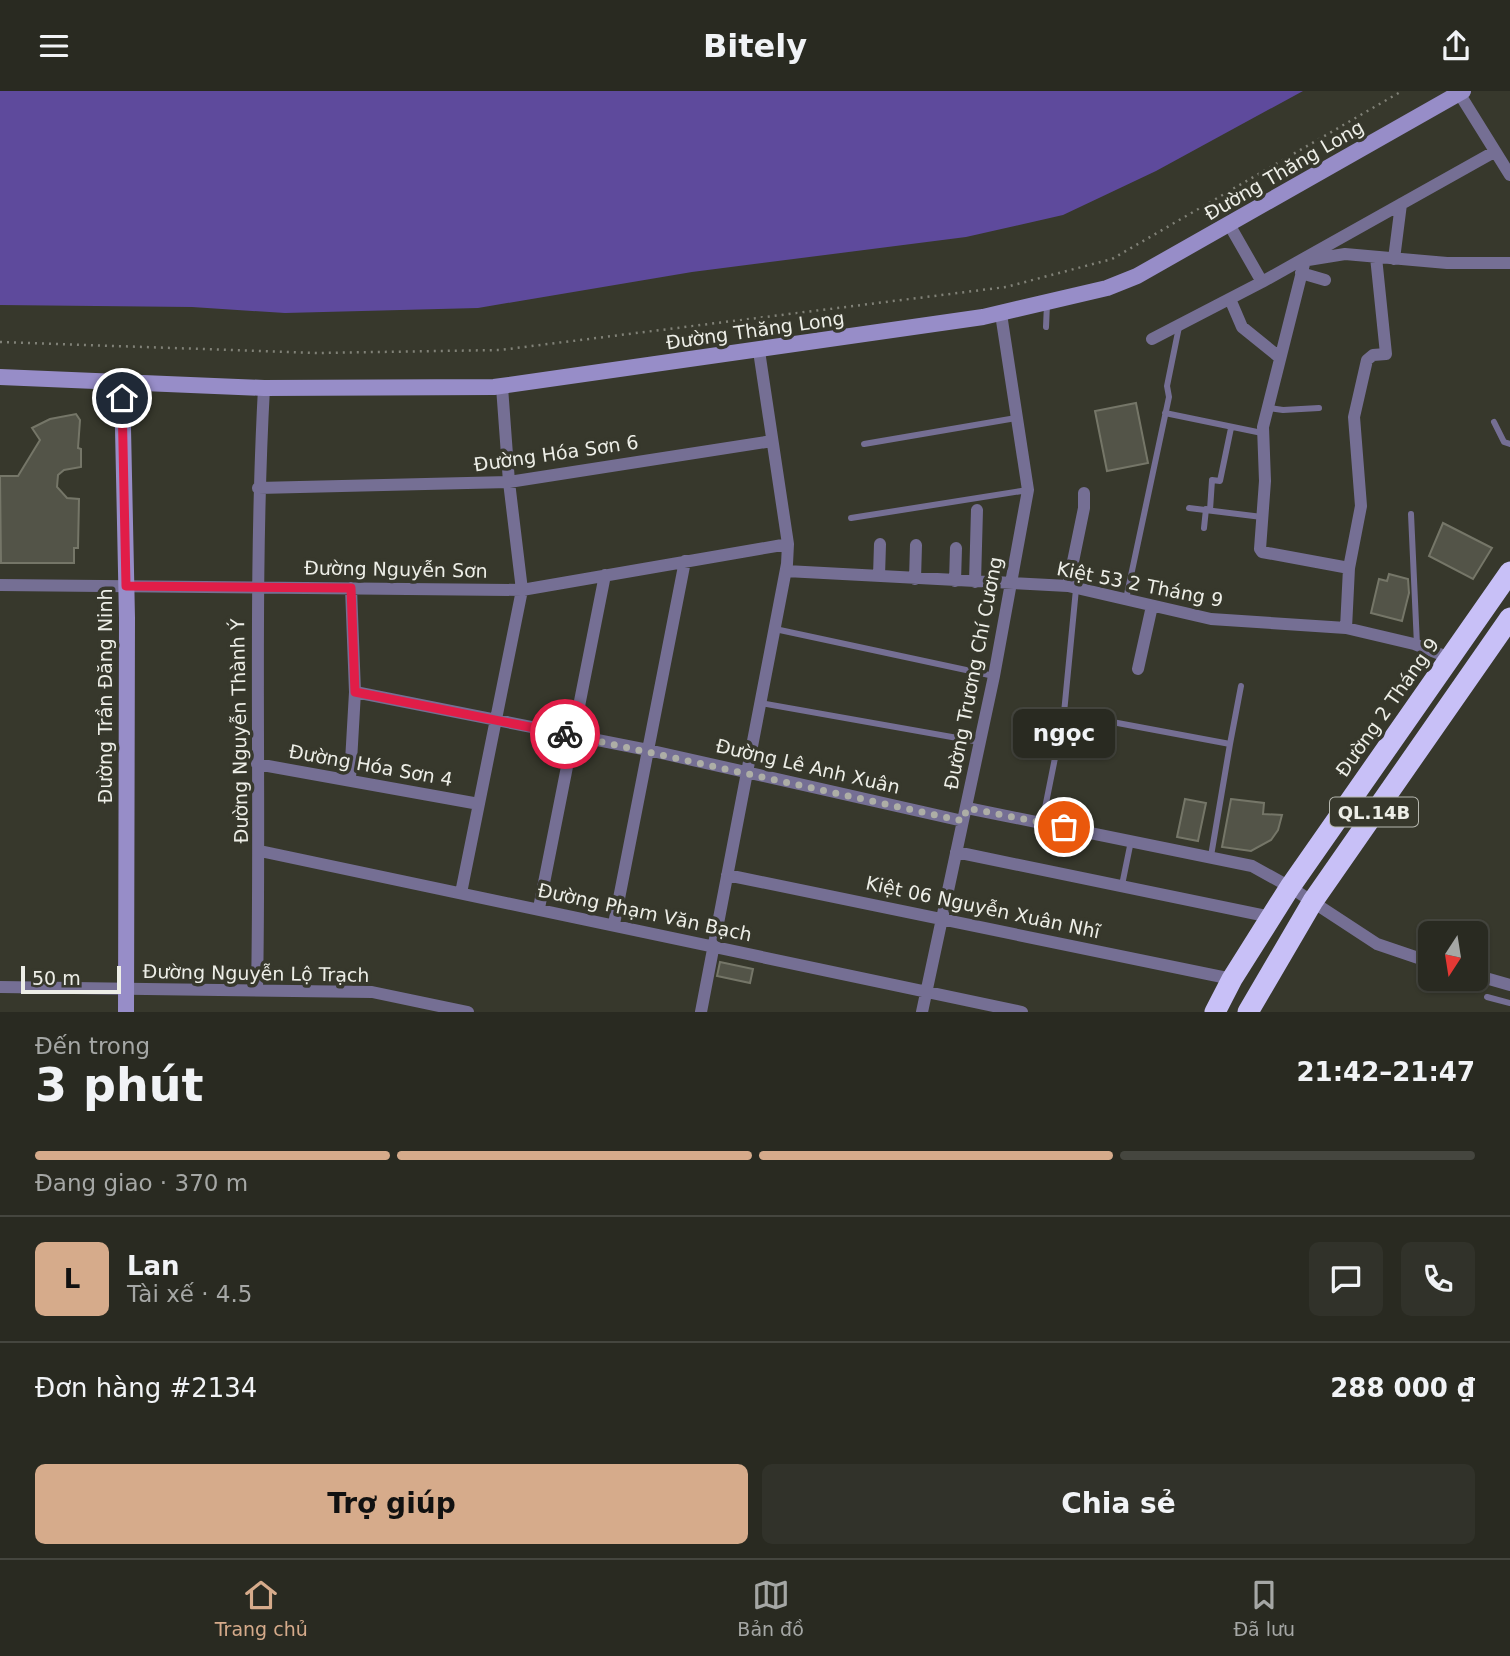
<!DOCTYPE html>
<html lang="vi">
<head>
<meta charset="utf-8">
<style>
	body { margin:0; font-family:"DejaVu Sans",sans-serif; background:#31322a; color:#f1f3f6; height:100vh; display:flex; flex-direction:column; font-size:26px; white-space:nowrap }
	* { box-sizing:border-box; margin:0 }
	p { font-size:23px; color:#a5a7a5 }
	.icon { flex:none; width:38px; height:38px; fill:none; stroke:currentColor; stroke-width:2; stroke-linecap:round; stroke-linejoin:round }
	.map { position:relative; height:921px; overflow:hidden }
	.sheet { display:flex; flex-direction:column; background:#292a21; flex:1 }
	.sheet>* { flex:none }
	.needle { width:46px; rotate:192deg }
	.tools { position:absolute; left:1418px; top:830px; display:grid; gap:14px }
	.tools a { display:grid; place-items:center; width:70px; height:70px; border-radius:10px; background:#292a21; box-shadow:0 2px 5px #0004,0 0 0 2px #45463f; font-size:35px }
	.scale { position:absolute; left:21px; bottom:18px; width:100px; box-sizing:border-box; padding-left:7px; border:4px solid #edeee7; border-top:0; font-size:19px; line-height:24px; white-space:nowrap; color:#edeee7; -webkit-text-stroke:5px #37382c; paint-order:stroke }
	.pin { position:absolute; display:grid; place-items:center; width:60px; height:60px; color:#fff; margin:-30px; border:4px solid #fff; border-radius:50%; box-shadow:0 2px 7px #0007 }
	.courier { position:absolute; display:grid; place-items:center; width:70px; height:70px; margin:-35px; border:5px solid #e11d48; border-radius:50%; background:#fff; color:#222; box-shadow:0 2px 9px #0007 }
	.bubble { position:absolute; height:49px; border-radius:10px; background:#292a21; box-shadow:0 2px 5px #0004,0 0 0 2px #45463f; font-size:23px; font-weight:700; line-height:49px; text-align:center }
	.summary em { font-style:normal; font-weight:700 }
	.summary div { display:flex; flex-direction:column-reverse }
	.summary { display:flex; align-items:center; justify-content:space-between; height:119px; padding:0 35px }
	h1 { font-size:46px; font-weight:700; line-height:52px }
	.bar { display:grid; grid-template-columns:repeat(4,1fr); gap:10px 7px; align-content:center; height:84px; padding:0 35px }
	.bar i { height:9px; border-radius:5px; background:#45463f }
	.bar .current { background:#d6ab8b }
	.bar p { grid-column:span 4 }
	.line { display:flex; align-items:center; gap:18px; padding:0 35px; border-top:2px solid #45463f }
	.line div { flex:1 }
	.round { display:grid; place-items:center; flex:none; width:74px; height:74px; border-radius:10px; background:#31322a }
	.button { display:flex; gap:14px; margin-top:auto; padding:14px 35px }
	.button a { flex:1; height:80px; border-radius:10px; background:#d6ab8b; color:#111; font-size:28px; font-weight:700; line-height:80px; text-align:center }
	.button a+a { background:#31322a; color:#f1f3f6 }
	header { display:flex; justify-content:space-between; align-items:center; height:91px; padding:0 35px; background:#292a21; font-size:32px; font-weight:700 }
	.dock { display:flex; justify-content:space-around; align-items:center; height:98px; border-top:2px solid #45463f; background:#292a21; font-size:19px; color:#a5a7a5 }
	.dock a { display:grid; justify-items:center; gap:4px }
	.dock .current { color:#d6ab8b }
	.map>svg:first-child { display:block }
	.water { fill:#5e4a9c }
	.building { fill:#535448; stroke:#757668; stroke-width:2 }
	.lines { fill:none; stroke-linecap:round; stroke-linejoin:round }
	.path { stroke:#808177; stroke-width:2.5; stroke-dasharray:2 5; stroke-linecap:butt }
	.lane { stroke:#756f94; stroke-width:6 }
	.street { stroke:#756f94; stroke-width:12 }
	.secondary { stroke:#978dc8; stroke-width:16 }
	.highway { stroke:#c8c0f7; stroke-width:21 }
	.done { stroke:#adaea6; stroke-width:7; stroke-dasharray:0 12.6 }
	.route { stroke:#e11d48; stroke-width:9 }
	.labels { text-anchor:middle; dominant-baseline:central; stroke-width:7; stroke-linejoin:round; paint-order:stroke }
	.shield { fill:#37382c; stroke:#b6b7af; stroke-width:2 }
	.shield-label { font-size:18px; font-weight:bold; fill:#edeee7 }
	.street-label { font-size:19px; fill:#edeee7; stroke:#37382c }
</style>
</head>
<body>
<header><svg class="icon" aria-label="menu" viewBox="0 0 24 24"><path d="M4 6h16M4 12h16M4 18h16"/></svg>Bitely<svg class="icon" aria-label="share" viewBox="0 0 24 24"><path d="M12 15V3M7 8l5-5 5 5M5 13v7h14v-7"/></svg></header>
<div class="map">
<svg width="1510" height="921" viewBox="0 0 1510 921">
	<rect width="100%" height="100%" fill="#37382c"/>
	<!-- water -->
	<path class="water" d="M0,0H1303L1156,80L1063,124L966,146L692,181L478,217L285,222L192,216L0,214Z"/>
	<!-- building -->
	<path class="building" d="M1136,312L1148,372L1107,380L1095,320Z
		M76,323L80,329L78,357L81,358V376L64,379L58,384L57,396L67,407L79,408L78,457H74V472H1L0,385H18L40,349L32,337L50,328Z
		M1443,432L1492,457L1473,488L1429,465Z
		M1389,483L1408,488L1409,502L1402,530L1371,522L1379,488L1387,490Z
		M1185,708L1206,712L1198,750L1177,746Z
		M1231,708L1264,712L1263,723L1282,724L1278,739L1271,749L1251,760L1222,756Z
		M720,871L753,878L750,892L717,885Z"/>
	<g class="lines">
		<!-- path -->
		<path class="path" d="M0,251L317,262L500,259L1006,196L1112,168L1402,0"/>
		<!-- lane -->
		<path class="lane" d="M1046,236L1047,213
			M1269,317L1283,319L1319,317
			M1165,322L1262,342
			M1494,331L1504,351L1510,353
			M864,353L1016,327
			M1189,417L1262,426
			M1210,419L1212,389L1220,390L1231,337
			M1411,423L1417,554
			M851,427L1028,399
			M1204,437L1206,418
			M1126,508L1169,306L1167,295L1179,236
			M775,538L994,585
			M761,612L980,651
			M1064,622L1230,653L1211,765
			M1230,653L1241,595
			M1042,732L1064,622L1076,498
			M1122,794L1131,750
			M1487,906L1510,912"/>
		<!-- street -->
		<path class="street" d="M1459,2L1510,84
			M1230,135L1262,191
			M1394,168L1401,113
			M1305,169L1263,336L1265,390L1260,458L1262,461L1349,477L1346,537
			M1308,169L1345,163L1447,172H1510
			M1301,182L1325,189
			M1230,208L1242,236L1279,266
			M1152,248L1262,191L1494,61
			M258,397L509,391L772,350
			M1349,477L1361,415L1354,326L1367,269L1373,264L1386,263L1376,166
			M786,480L1068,495L1211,528L1346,537L1414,553L1450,567
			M879,485L880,453
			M915,488L916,454
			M955,490L956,457
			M975,491L977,419
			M0,494L522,499L788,453
			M1068,495L1084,417V402
			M1138,578L1152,515
			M355,601L648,659L963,730
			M257,673L479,713
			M350,688L355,601L351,497
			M967,717L1252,775L1290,796L1377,853L1430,871
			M260,760L1022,921
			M956,761L1271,826
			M727,784L1232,888
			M461,802L522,499L509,391L502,296
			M539,817L605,484
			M614,833L685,470
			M1475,884L1510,894
			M0,896L372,901L468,921
			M257,899C261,698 253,497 264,297
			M701,921L787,473L788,453L759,260
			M922,921L994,585L1028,399L1001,223"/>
		<!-- secondary -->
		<path class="secondary" d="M0,286L264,297L494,296L983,226L1107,197L1137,185L1463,0
			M122,290L127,527L126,921"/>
		<!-- highway -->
		<path class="highway" d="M1215,921L1232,888L1290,796L1510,481
			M1248,921L1313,810L1510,527"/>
	</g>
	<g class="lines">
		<!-- done -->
		<path class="done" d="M565,643L963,730L967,717L1064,736"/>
		<!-- route -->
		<path class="route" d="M122,307L126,495L351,497L355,601L565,643"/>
	</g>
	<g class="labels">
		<!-- shield labels -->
		<rect class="shield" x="1330" y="706.5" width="88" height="29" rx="5"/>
		<g class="shield-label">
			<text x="1374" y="721">QL.14B</text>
		</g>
		<!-- street labels -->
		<g class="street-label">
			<text transform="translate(1284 79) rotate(-30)">Đường Thăng Long</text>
			<text transform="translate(755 239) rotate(-8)">Đường Thăng Long</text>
			<text transform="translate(556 362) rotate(-8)">Đường Hóa Sơn 6</text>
			<text transform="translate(396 478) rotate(1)">Đường Nguyễn Sơn</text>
			<text transform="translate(1140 493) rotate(11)">Kiệt 53 2 Tháng 9</text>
			<text transform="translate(973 582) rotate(-79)">Đường Trương Chí Cương</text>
			<text transform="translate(105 605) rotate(-90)">Đường Trần Đăng Ninh</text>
			<text transform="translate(1387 616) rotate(-55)">Đường 2 Tháng 9</text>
			<text transform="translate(239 640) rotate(-91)">Đường Nguyễn Thành Ý</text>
			<text transform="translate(371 674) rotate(10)">Đường Hóa Sơn 4</text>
			<text transform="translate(808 675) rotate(13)">Đường Lê Anh Xuân</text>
			<text transform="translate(983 816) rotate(12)">Kiệt 06 Nguyễn Xuân Nhĩ</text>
			<text transform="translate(645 821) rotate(12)">Đường Phạm Văn Bạch</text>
			<text transform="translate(256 882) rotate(1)">Đường Nguyễn Lộ Trạch</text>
		</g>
	</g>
</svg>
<div class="tools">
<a><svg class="needle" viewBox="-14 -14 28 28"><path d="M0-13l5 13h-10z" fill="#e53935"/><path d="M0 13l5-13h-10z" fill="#a5a7a5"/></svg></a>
</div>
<div class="scale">50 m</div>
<div class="pin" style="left:1064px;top:736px;background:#ea580c"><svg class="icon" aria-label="bag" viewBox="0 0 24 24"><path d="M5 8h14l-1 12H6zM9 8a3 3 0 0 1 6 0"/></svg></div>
<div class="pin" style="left:122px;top:307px;background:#1f2937"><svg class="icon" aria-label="home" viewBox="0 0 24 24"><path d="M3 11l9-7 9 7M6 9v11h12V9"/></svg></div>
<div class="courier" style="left:565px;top:643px"><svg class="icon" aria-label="bike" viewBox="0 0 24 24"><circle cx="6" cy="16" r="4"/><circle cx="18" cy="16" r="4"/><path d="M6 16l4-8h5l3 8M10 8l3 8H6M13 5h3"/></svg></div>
<div class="bubble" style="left:1013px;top:618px;width:102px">ngọc</div>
</div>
<section class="sheet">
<div class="summary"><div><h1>3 phút</h1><p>Đến trong</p></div><em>21:42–21:47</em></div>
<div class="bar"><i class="current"></i><i class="current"></i><i class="current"></i><i></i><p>Đang giao · 370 m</p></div>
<div class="line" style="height:126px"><b class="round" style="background:#d6ab8b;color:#111">L</b><div><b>Lan</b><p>Tài xế · 4.5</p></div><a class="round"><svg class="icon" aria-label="chat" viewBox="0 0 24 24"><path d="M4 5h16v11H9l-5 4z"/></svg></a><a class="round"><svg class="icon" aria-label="phone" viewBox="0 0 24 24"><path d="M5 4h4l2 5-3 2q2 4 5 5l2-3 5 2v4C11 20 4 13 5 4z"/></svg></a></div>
<div class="line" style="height:91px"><div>Đơn hàng #2134</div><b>288 000 ₫</b></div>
<div class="button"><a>Trợ giúp</a><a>Chia sẻ</a></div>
</section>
<nav class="dock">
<a class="current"><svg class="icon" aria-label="home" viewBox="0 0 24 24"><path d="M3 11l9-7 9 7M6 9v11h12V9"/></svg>Trang chủ</a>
<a><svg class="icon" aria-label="map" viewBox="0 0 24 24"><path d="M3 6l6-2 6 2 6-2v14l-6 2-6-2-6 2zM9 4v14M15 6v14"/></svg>Bản đồ</a>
<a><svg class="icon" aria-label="saved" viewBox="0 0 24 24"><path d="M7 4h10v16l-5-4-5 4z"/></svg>Đã lưu</a>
</nav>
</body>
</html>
